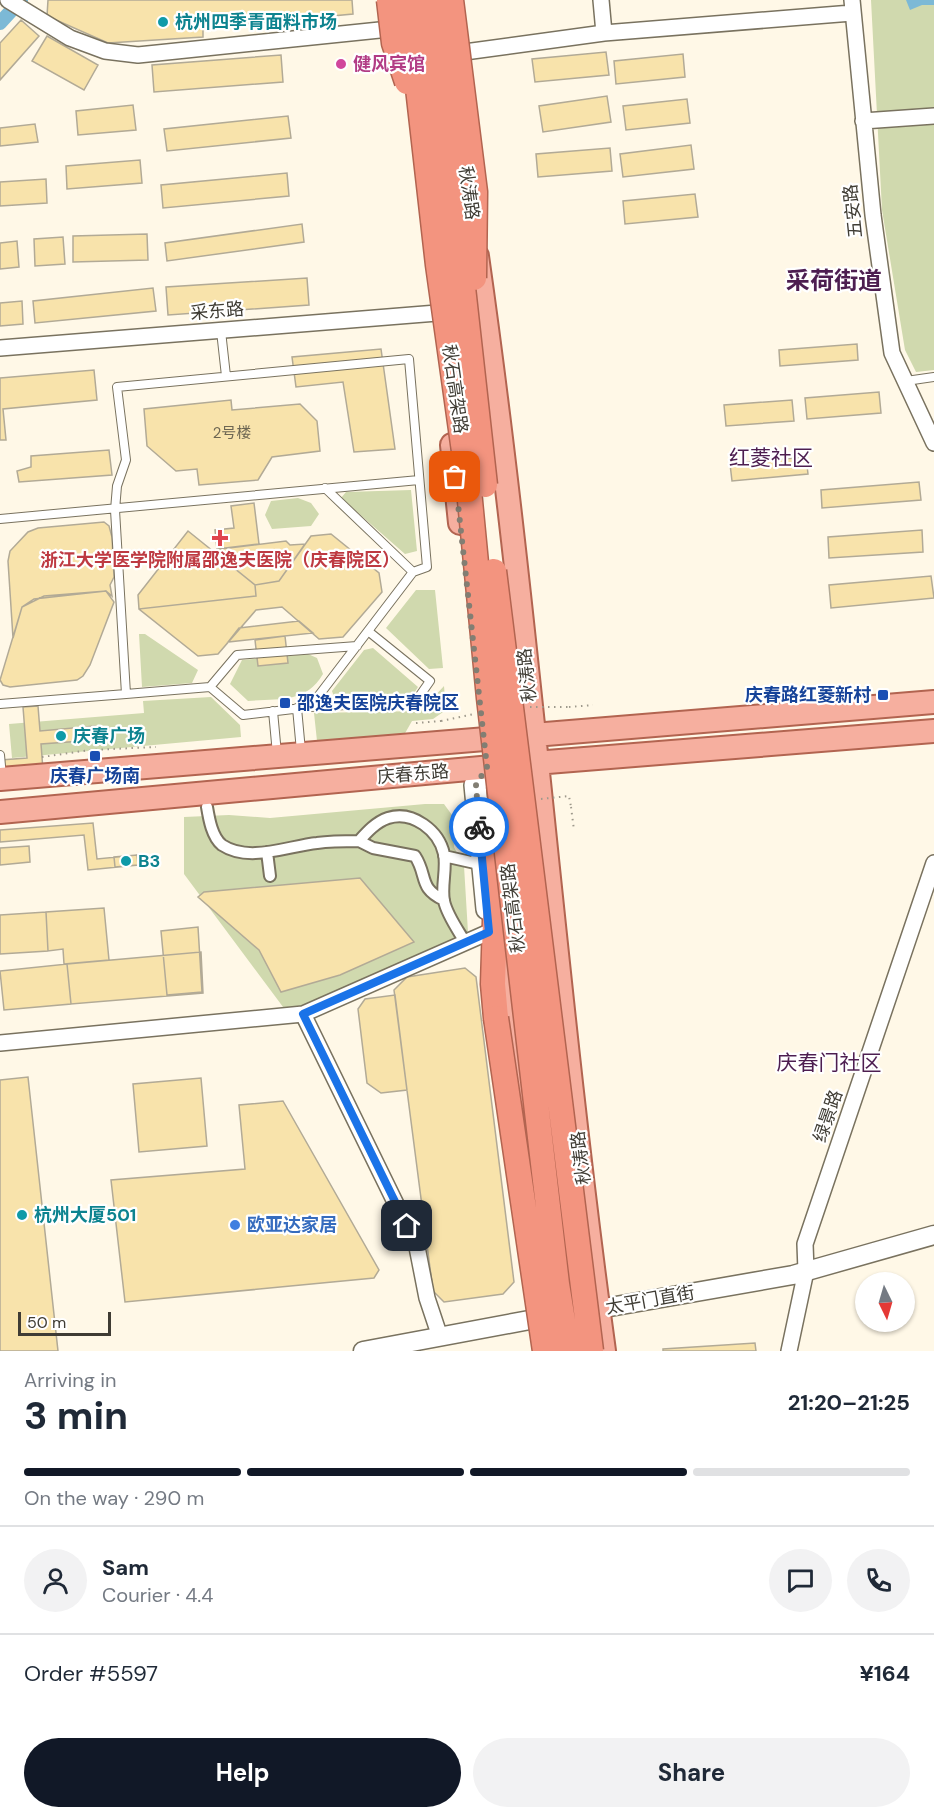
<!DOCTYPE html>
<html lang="en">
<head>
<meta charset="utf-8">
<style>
	body { margin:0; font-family:"DM Sans","Noto Sans SC",sans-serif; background:#f2f2f3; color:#1f2937; height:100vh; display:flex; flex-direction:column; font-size:22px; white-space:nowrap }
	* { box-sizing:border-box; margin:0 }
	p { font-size:20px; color:#747a83 }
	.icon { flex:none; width:33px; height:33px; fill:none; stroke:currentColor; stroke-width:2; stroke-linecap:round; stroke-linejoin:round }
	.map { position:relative; height:1351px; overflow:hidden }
	.side { display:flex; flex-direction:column; background:#fff; flex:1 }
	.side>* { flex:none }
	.needle { width:39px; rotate:175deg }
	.fabs { position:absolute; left:855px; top:1272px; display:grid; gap:12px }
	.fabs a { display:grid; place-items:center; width:60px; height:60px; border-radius:50%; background:#fff; box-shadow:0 2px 4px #0004; font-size:30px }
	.scale { position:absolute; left:18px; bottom:15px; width:93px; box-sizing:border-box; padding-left:6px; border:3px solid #3f3c34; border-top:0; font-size:16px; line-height:21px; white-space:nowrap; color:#3f3c34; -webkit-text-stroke:4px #fff; paint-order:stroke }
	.pin { position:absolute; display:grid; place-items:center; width:51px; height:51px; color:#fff; margin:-26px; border-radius:12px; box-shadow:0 3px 9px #0006 }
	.courier { position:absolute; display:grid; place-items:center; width:60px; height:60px; margin:-30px; border:4px solid #1a73e8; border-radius:50%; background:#fff; color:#222; box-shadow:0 2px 8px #0007 }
	.overview em { font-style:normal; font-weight:700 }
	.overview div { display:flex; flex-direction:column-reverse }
	.overview { display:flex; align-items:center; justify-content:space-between; height:102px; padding:0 24px }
	h1 { font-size:39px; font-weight:700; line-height:45px }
	.bar { display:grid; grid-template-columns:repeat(4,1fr); gap:9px 6px; align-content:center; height:72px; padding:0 24px }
	.bar i { height:8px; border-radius:4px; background:#e0e1e3 }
	.bar .selected { background:#111827 }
	.bar p { grid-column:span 4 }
	.line { display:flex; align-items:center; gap:15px; padding:0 24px; border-top:2px solid #e0e1e3 }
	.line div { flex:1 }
	.round { display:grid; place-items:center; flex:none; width:63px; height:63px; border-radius:32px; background:#f2f2f3 }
	.primary-button { display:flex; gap:12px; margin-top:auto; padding:12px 24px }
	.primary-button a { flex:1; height:69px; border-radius:36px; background:#111827; color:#fff; font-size:24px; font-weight:700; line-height:69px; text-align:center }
	.primary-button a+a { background:#f2f2f3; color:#1f2937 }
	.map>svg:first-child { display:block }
	.green { fill:#d0d9ae }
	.water { fill:#7cb9d6 }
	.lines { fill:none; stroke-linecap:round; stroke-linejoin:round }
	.canal { stroke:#7cb9d6; stroke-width:14 }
	.building { fill:#f8e3ab; stroke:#b2aa96; stroke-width:1.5 }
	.service-casing { stroke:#79725f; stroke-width:10 }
	.pedestrian-casing { stroke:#79725f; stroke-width:14 }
	.minor-casing { stroke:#79725f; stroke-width:18 }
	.tertiary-casing { stroke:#79725f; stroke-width:21 }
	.secondary-casing { stroke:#79725f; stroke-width:24 }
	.primary-casing { stroke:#b26450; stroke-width:26 }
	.trunk-casing { stroke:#b26450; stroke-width:27 }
	.path { stroke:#9e998c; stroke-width:2; stroke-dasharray:1.5 4.5; stroke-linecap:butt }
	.service { stroke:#fff; stroke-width:8 }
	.pedestrian { stroke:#fff; stroke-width:10 }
	.minor { stroke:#fff; stroke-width:15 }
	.tertiary { stroke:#fff; stroke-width:18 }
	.secondary { stroke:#fff; stroke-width:21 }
	.primary { stroke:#f6af9f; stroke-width:22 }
	.trunk { stroke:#f3947f; stroke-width:24 }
	.trunk-bridge-casing { stroke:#b26450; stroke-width:27; stroke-linecap:butt }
	.path-bridge { stroke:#9e998c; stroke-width:2; stroke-dasharray:1.5 4.5; stroke-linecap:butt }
	.trunk-bridge { stroke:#f3947f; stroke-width:24 }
	.done { stroke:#827e73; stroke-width:6; stroke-dasharray:0 10.8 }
	.route { stroke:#1a73e8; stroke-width:8 }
	.culture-dot { fill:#0f9aa8; stroke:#fff; stroke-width:2 }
	.hotel-dot { fill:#d1479c; stroke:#fff; stroke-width:2 }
	.health-dot { fill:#e0444e; stroke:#fff; stroke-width:2 }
	.transit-dot { fill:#1a4fb4; stroke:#fff; stroke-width:2 }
	.shop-dot { fill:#3f7fe0; stroke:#fff; stroke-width:2 }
	.labels { text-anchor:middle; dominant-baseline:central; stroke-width:4.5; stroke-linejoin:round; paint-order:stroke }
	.number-label { font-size:15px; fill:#6d6652 }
	.culture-label { font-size:18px; font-weight:bold; fill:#0d838f; stroke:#fff; text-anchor:start }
	.hotel-label { font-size:18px; font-weight:bold; fill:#b23c85; stroke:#fff; text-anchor:start }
	.street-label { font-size:18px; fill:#3f3c34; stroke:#fff }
	.health-label { font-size:18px; font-weight:bold; fill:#be3a42; stroke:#fff }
	.transit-label { font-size:18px; font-weight:bold; fill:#164399; stroke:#fff; text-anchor:end }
	.shop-label { font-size:18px; font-weight:bold; fill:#366cbe; stroke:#fff; text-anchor:start }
	.quarter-label { font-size:21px; fill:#4d1e50; stroke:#fff }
	.district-label { font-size:24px; font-weight:bold; fill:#4d1e50; stroke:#fff }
</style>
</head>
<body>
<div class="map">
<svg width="934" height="1351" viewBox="0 0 934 1351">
	<rect width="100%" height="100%" fill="#fff8e7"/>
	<!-- green -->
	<path class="green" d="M871,0H934V370L916,372L905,350L882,210Z
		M411,490L417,551L405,554L341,498L346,492Z
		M298,498L311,503L319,514L311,526L272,529L265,515L271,501Z
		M416,590H435L443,668L429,669L386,628Z
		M139,634H145L198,670L192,683L142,687Z
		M373,648L418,687L411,698L335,700L332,691L364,650Z
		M308,654L317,658L323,674C305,704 280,698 248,701L230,684L242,660Z
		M444,686L446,710L433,719L412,721L404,735L317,741L314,713L421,711Z
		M211,697L240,725L241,737L12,758L9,724L144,713L143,701Z
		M425,804H444L452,815L454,847L464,866L469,949L289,1015L184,874V817L229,815L270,818Z"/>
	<!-- water -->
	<path class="water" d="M906,0H934V5H922L910,10Z"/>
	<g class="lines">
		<!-- canal -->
		<path class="canal" d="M0,23L21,0"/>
	</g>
	<!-- building -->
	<path class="building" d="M48,0H352L353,14L203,28V37L108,43L47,16Z
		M21,20L39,36L0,80V43Z
		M47,36L98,65L84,90L32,61Z
		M606,52L609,75L535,82L532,59Z
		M683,54L685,77L616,84L614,61Z
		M281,55L283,82L154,92L152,65Z
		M607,96L611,122L543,132L539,106Z
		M687,99L690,123L626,130L623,106Z
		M133,105L136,130L78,135L76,111Z
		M288,116L291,138L167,151L164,129Z
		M35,124L38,142L0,146V128Z
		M691,145L694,169L623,177L620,154Z
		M610,148L612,171L538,177L536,154Z
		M140,160L142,183L67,189L66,166Z
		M287,173L289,196L163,208L161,185Z
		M46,179L47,203L0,206V182Z
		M695,194L698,217L625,224L623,201Z
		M302,224L304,242L167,261L165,243Z
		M147,234L148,260L73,262V236Z
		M63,237L65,264L35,266L34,239Z
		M17,241L19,267L0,269V243Z
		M307,278L309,305L168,315L166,287Z
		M153,288L156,311L35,323L33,301Z
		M22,301L23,324L0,326V303Z
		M857,344L858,360L780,366L779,350Z
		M381,349L395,449L354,452L343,382L296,387L292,357Z
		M94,370L97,400L3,409L6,440H0V378Z
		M879,392L881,413L807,419L805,398Z
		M231,400L232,410L300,404L317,421L320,451L272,457L258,480L199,485L197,469L176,471L147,446L144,409Z
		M792,400L794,421L726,426L724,405Z
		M109,450L112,475L19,482L17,471L31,467V456Z
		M806,457L808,474L732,481L730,464Z
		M919,482L921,500L822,508L821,490Z
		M254,503L259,544L217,549L215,530L234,528L231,506Z
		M104,522L109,526L112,537L114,577L110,585L112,596L106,591L34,599L22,607L13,638L8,561L10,551L28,532L38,528Z
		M922,530L923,552L829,558L828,537Z
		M188,531L255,585L279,581L311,536L331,534L379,573L382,592L343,637L319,639L282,607L256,610L218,654L198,656L139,609L138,595Z
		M188,531L255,585L256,596L139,609L138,595Z
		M286,541L290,545L305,544L279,581L255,585L212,550Z
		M931,576L934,598L831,608L829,585Z
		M106,591L114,602L90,665L83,676L77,680L10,687L3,685L0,680L22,607L44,596Z
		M299,621L313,633L228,642L239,628Z
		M285,636L288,663L258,666L255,640Z
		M38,706L40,731L95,726L96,740L41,744L43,770L0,773V760L27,758L23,707Z
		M93,823L97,859L137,855L138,865L88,870L84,835L0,842V830Z
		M29,846L30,862L0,865V848Z
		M137,855L138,865L115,867L114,857Z
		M360,878L414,942L340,975L281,992L259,950L198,897L204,892Z
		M104,908L109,960L64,964L63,949L48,951L46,912Z
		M46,912L48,951L0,954V915Z
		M198,927L202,992L167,995L161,931Z
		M201,952L203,993L71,1004L67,964Z
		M67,964L71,1004L4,1010L0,971Z
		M465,968L476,977L514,1282L503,1294L444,1302L433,1291L394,990L407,977Z
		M395,995L407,1090L381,1093L367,1083L358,1009L365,999Z
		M28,1077L58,1351H0V1080Z
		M201,1078L207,1146L139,1152L133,1084Z
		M283,1101L379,1270L374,1278L125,1302L111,1180L245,1169L239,1105Z
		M755,1343L756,1351H663V1349Z"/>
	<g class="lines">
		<!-- service casing -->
		<g class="service-casing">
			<path id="service" d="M221,331L226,376
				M906,381L934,377
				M325,488L413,572L310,707L243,715L210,687L126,694L115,510L117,486L126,460L117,387L409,359L427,567L413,572
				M0,519L419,480
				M210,687L237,655L357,646
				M0,704L126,694
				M310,707L416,701L430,681L368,631
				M297,708L301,751
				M273,711L277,754
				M0,755L2,777"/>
		</g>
		<!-- pedestrian casing -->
		<g class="pedestrian-casing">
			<path id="pedestrian" d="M207,807C209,819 212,837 222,845C249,863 288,846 317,843C331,841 345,841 359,841C367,832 376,822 388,818C413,810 439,831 444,854C447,869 441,886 444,901C447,915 458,930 465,942
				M359,841L373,848L415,856C428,876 418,888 444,900
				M267,852L270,876
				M444,856L475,863"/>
		</g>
		<!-- minor casing -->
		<g class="minor-casing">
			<path id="minor" d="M8,0L70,38L105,51L138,55L399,28
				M601,0L604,33
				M852,0L873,215L892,353L934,443
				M450,54L604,33L852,13
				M863,121L934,116
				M0,348L437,313
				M303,1014L417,1247L427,1298L440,1337
				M0,1043L303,1014L489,932
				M789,1351L806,1271L805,1244L934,863"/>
		</g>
		<!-- tertiary casing -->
		<g class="tertiary-casing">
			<path id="tertiary" d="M587,1311L793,1275L934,1235
				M363,1351L551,1316"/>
		</g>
		<!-- secondary casing -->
		<g class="secondary-casing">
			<path id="secondary" d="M487,909L475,785L487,767"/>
		</g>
		<!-- primary casing -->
		<g class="primary-casing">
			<path id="primary" d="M477,256C529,620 554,987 604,1351
				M452,445L460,523
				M0,779L934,702
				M0,812L535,763L934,731
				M503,941L508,1000L530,1167"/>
		</g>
		<!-- trunk casing -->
		<g class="trunk-casing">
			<path id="trunk" d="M496,1018L493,984L497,857"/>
		</g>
		<!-- path -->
		<path class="path" d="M569,707L593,705
			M416,723L441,721
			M42,757L90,750L156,747
			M571,807L574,830"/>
		<!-- service -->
		<use href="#service" class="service"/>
		<!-- pedestrian -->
		<use href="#pedestrian" class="pedestrian"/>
		<!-- minor -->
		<use href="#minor" class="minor"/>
		<!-- tertiary -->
		<use href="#tertiary" class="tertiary"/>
		<!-- secondary -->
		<use href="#secondary" class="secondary"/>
		<!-- primary -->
		<use href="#primary" class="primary"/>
		<!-- trunk -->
		<use href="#trunk" class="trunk"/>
		<!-- trunk-bridge casing -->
		<g class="trunk-bridge-casing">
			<path id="trunk-bridge" d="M389,0L394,43L407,82
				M408,0L438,265L468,480L489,698L557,1284L568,1351
				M431,0L485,485
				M451,0L475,192L474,278
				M494,571L591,1351
				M496,1018L545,1351"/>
		</g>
		<!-- path-bridge -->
		<path class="path-bridge" d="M530,707H569
			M441,721L474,714
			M541,799L569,796L571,807
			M463,820L461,808L485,805"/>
		<!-- trunk-bridge -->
		<use href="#trunk-bridge" class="trunk-bridge"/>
	</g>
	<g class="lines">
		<!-- done -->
		<path class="done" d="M455,477L487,767L476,785L479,827"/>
		<!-- route -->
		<path class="route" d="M407,1226L303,1014L489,932L479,827"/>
	</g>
	<!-- markers -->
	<g class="culture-dot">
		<circle cx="163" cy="22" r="6"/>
		<circle cx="61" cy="736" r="6"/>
		<circle cx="126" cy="861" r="6"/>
		<circle cx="22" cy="1215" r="6"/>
	</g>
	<circle class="hotel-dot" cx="341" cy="64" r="6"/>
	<path class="health-dot" d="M217 529h6v6h6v6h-6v6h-6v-6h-6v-6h6z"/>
	<g class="transit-dot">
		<rect x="877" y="689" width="12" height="12" rx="3"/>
		<rect x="279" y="697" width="12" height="12" rx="3"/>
		<rect x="89" y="750" width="12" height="12" rx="3"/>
	</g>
	<circle class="shop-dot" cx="235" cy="1225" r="6"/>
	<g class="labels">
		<!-- number labels -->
		<g class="number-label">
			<text x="232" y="433">2号楼</text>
		</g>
		<!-- culture labels -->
		<g class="culture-label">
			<text x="175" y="22">杭州四季青面料市场</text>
			<text x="73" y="736">庆春广场</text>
			<text x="138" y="861">B3</text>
			<text x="34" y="1215">杭州大厦501</text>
		</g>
		<!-- hotel labels -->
		<g class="hotel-label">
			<text x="353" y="64">健风宾馆</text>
		</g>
		<!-- street labels -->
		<g class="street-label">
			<text transform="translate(469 193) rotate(82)">秋涛路</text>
			<text transform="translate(853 211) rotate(-96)">五安路</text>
			<text transform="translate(217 311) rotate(-5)">采东路</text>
			<text transform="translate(455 389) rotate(82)">秋石高架路</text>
			<text transform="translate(527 675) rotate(-96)">秋涛路</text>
			<text transform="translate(413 774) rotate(-5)">庆春东路</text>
			<text transform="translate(513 908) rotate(-97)">秋石高架路</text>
			<text transform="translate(828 1116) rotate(-71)">绿景路</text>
			<text transform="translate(581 1158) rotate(-97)">秋涛路</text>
			<text transform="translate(650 1300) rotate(-10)">太平门直街</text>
		</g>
		<!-- health labels -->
		<g class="health-label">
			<text x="220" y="560">浙江大学医学院附属邵逸夫医院（庆春院区）</text>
		</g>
		<!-- transit labels -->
		<g class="transit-label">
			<text x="871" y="695">庆春路红菱新村</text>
			<text x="297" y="703" text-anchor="start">邵逸夫医院庆春院区</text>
			<text x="95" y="776" text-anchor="middle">庆春广场南</text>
		</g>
		<!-- shop labels -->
		<g class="shop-label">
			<text x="247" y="1225">欧亚达家居</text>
		</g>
		<!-- quarter labels -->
		<g class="quarter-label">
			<text x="771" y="458">红菱社区</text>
			<text x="829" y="1063">庆春门社区</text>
		</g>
		<!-- district labels -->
		<g class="district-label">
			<text x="834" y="280">采荷街道</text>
		</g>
	</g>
</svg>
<div class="fabs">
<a><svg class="needle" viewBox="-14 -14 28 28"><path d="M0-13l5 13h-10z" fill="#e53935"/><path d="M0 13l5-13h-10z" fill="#747a83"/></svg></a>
</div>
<div class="scale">50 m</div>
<div class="pin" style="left:455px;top:477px;background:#ea580c"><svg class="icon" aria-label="bag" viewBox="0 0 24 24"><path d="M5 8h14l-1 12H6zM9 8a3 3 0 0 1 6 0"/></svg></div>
<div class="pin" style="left:407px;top:1226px;background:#1f2937"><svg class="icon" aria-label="home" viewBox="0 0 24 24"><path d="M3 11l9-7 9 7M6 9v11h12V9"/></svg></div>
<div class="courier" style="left:479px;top:827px"><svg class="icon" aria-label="bike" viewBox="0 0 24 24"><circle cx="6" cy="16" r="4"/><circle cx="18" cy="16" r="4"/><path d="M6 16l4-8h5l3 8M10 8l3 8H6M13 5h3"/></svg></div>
</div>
<section class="side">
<div class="overview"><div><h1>3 min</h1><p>Arriving in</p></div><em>21:20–21:25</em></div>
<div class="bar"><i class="selected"></i><i class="selected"></i><i class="selected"></i><i></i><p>On the way · 290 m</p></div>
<div class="line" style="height:108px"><a class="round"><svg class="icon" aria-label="person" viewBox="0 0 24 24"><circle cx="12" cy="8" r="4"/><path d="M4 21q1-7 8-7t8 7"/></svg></a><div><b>Sam</b><p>Courier · 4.4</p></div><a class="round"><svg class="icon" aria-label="chat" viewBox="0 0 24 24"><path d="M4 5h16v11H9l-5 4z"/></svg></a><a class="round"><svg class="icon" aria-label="phone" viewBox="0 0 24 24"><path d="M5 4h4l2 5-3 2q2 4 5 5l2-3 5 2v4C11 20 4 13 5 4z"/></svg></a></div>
<div class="line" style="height:78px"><div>Order #5597</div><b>¥164</b></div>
<div class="primary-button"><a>Help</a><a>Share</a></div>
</section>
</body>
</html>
